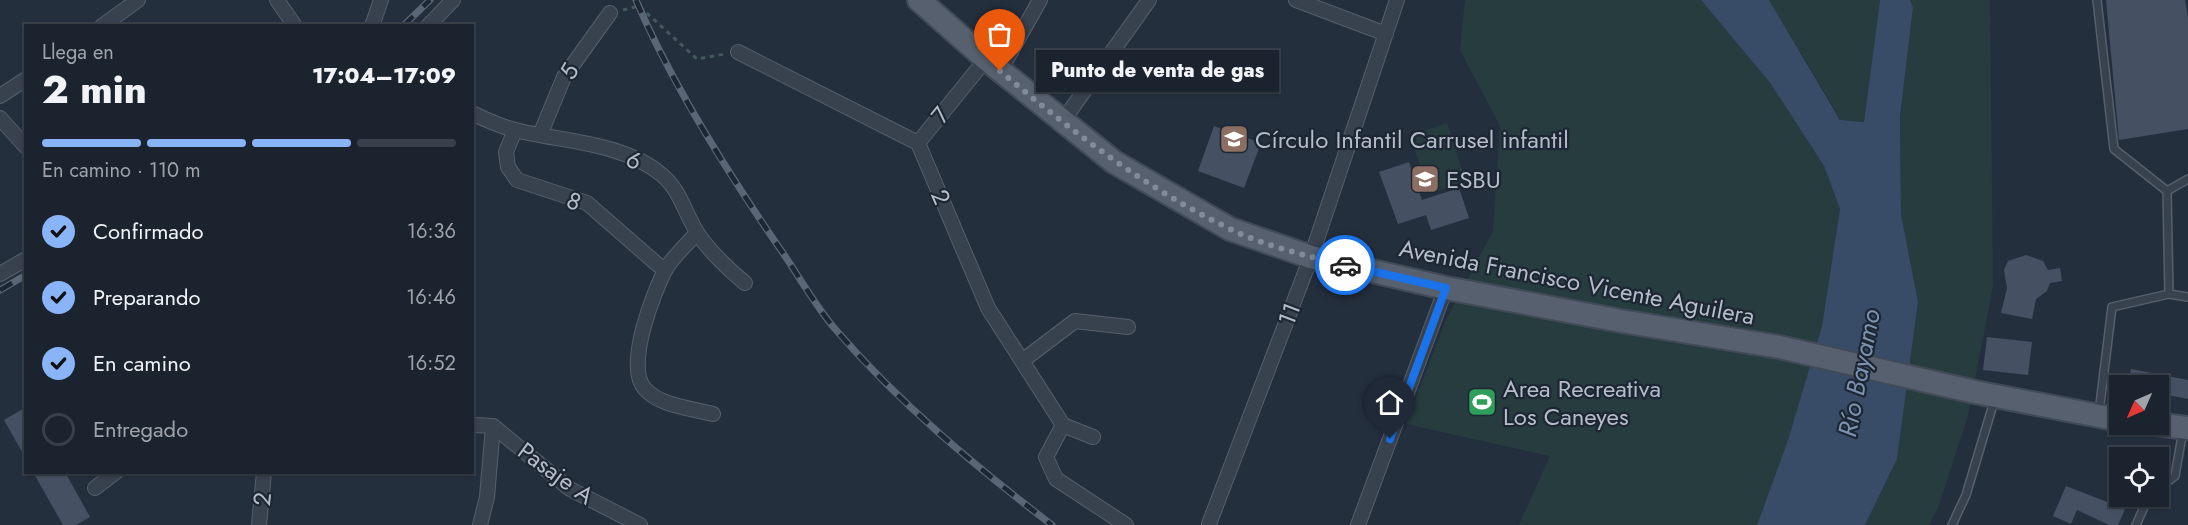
<!DOCTYPE html>
<html lang="es">
<head>
<meta charset="utf-8">
<style>
	body { margin:0; font-family:Jost,sans-serif; background:#282f3a; color:#f1f3f6; height:100vh; display:flex; flex-direction:column; font-size:22px; white-space:nowrap }
	* { box-sizing:border-box; margin:0 }
	p { font-size:20px; color:#a0a4aa }
	.icon { flex:none; width:33px; height:33px; fill:none; stroke:currentColor; stroke-width:2; stroke-linecap:round; stroke-linejoin:round }
	.map { position:relative; flex:1; overflow:hidden }
	.drawer { position:absolute; left:24px; top:24px; width:450px; height:450px; display:flex; flex-direction:column; background:#1b232e; border-radius:0px; box-shadow:0 2px 4px #0004,0 0 0 2px #39404a }
	.drawer>* { flex:none }
	.needle { width:39px; rotate:225deg }
	.tools { position:absolute; left:2109px; top:375px; display:grid; gap:12px }
	.tools a { display:grid; place-items:center; width:60px; height:60px; border-radius:0px; background:#1b232e; box-shadow:0 2px 4px #0004,0 0 0 2px #39404a; font-size:30px }
	.pin { position:absolute; display:grid; place-items:center; width:51px; height:51px; color:#fff; margin:-62px -26px; border-radius:50% 50% 50% 0; rotate:-45deg; box-shadow:0 0 6px #0007 }
	.pin .icon { rotate:45deg }
	.courier { position:absolute; display:grid; place-items:center; width:60px; height:60px; margin:-30px; border:4px solid #1a73e8; border-radius:50%; background:#fff; color:#222; box-shadow:0 2px 8px #0007 }
	.bubble { position:absolute; height:42px; border-radius:0px; background:#1b232e; box-shadow:0 2px 4px #0004,0 0 0 2px #39404a; font-size:20px; font-weight:800; line-height:42px; text-align:center }
	.overview em { font-style:normal; font-weight:800 }
	.overview div { display:flex; flex-direction:column-reverse }
	.overview { display:flex; align-items:center; justify-content:space-between; height:102px; padding:0 18px }
	h1 { font-size:39px; font-weight:800; line-height:45px }
	.bar { display:grid; grid-template-columns:repeat(4,1fr); gap:9px 6px; align-content:center; height:72px; padding:0 18px }
	.bar i { height:8px; border-radius:4px; background:#39404a }
	.bar .current { background:#8ab4f8 }
	.bar p { grid-column:span 4 }
	ol { padding:0 18px; list-style:none }
	li { display:flex; align-items:center; gap:18px; height:66px }
	li p { margin-inline-start:auto }
	li .icon { padding:6px; border-radius:50%; background:#8ab4f8; color:#111; stroke-width:4 }
	li:last-child { color:#a0a4aa }
	li i { width:33px; height:33px; border:3px solid #39404a; border-radius:50% }
	.map>svg:first-child { display:block }
	.green { fill:#263c3f }
	.water { fill:#394c67 }
	.building { fill:#455162 }
	.lines { fill:none; stroke-linecap:round; stroke-linejoin:round }
	.service-casing { stroke:#565f6c; stroke-width:10 }
	.minor-casing { stroke:#565f6c; stroke-width:16 }
	.primary-casing { stroke:#414a57; stroke-width:26 }
	.path { stroke:#44595c; stroke-width:3; stroke-dasharray:4.5 4.5; stroke-linecap:butt }
	.service { stroke:#38414e; stroke-width:7 }
	.minor { stroke:#38414e; stroke-width:14 }
	.primary { stroke:#56606e; stroke-width:22 }
	.rail-casing { stroke:#5a6575; stroke-width:7 }
	.rail { stroke:#1d2633; stroke-width:4.5; stroke-dasharray:14; stroke-linecap:butt }
	.done { stroke:#828b98; stroke-width:6; stroke-dasharray:0 10.8 }
	.route { stroke:#1a73e8; stroke-width:8 }
	.labels { text-anchor:middle; dominant-baseline:central; stroke-width:4.5; stroke-linejoin:round; paint-order:stroke }
	.street-label { font-size:24px; fill:#b4bcc9; stroke:#1d2633 }
	.poi-label { font-size:24px; fill:#b4bcc9; stroke:#1d2633; text-anchor:start }
	.water-label { font-size:26px; font-style:italic; fill:#7c92b1; stroke:#1d2633 }
</style>
</head>
<body>
<div class="map">
<svg width="2188" height="525" viewBox="0 0 2188 525">
	<rect width="100%" height="100%" fill="#242f3e"/>
	<!-- green -->
	<path class="green" d="M1465,0H1701L1771,84L1824,166L1840,209L1822,326L1788,440L1757,525H1519L1550,456L1406,424L1445,322L1493,231L1500,126L1460,50Z
		M1769,0H1880L1864,122L1841,120Z
		M1910,0H1990L1993,286L1968,416L1938,508L1929,525H1865L1897,459L1918,302L1901,214L1900,116L1913,8Z
		M1447,123L1466,182L1429,193L1410,135Z"/>
	<!-- water -->
	<path class="water" d="M1701,0H1769L1840,120L1864,122L1880,0H1910L1913,8L1900,116L1901,214L1918,302L1897,459L1865,525H1757L1788,440L1822,326L1840,209L1824,166L1771,84Z"/>
	<!-- building -->
	<path class="building" d="M2106,0H2185L2188,17V129L2119,140Z
		M1214,126L1261,143L1244,188L1198,171Z
		M1409,162L1422,200L1459,188L1469,218L1431,230L1426,215L1398,224L1379,172Z
		M2026,255L2043,261L2048,270L2060,268L2062,281L2050,283L2047,291L2036,299L2032,319L2001,313L2007,288L2004,270L2008,261Z
		M1987,337L2032,342L2028,375L1983,370Z
		M2131,369L2188,380V399L2158,393V386H2128Z
		M26,407V459L4,420Z
		M33,472H65L90,517L76,525H63Z
		M2066,486L2125,509L2118,525H2109L2077,510L2071,524L2053,516Z"/>
	<g class="lines">
		<!-- service casing -->
		<g class="service-casing">
			<path id="service" d="M2097,0L2114,149L2167,191L2169,294
				M2167,191L2188,179
				M2099,412L2112,307L2169,294L2188,297
				M2158,489L2175,476L2183,430
				M1952,525L1966,495L1995,398
				M2136,525L2149,496"/>
		</g>
		<!-- minor casing -->
		<g class="minor-casing">
			<path id="minor" d="M277,0L295,26
				M1296,0L1386,34
				M102,26L138,0
				M372,26L381,0
				M428,26L453,0
				M738,52L918,143L988,308L1063,425L1093,437
				M1000,71L1040,0
				M0,96L26,79
				M472,113C486,120 500,126 515,130C563,142 623,142 662,175C681,191 685,214 698,234C711,253 727,268 745,283
				M0,118L26,147
				M1062,122L1149,0
				M515,130L506,152L508,167L517,180L587,203L665,271
				M540,135L564,77L610,13
				M918,143L986,59
				M697,233C687,244 675,255 667,267C654,290 624,367 645,389C660,406 691,408 713,414
				M0,274L26,259
				M1022,361L1075,321L1128,327
				M472,425L493,426L570,489L640,525
				M1063,425L1046,457L1056,479L1126,525
				M95,488L116,472
				M1209,524L1311,257L1397,0
				M259,525L264,472
				M480,525L487,497L493,426
				M1358,525L1446,288"/>
		</g>
		<!-- primary casing -->
		<g class="primary-casing">
			<path id="primary" d="M919,0L986,59L1114,162L1230,229L1311,257L1446,288L1621,321L1779,347L1975,392L2120,420
				M2156,424L2188,428"/>
		</g>
		<!-- path -->
		<path class="path" d="M623,10L639,6L697,59L725,54"/>
		<!-- service -->
		<use href="#service" class="service"/>
		<!-- minor -->
		<use href="#minor" class="minor"/>
		<!-- primary -->
		<use href="#primary" class="primary"/>
		<!-- rail casing -->
		<g class="rail-casing">
			<path id="rail" d="M636,0C673,87 731,178 785,256C801,280 817,308 836,330C900,404 975,466 1052,525
				M403,26L430,0
				M0,290L26,275"/>
		</g>
		<!-- rail -->
		<use href="#rail" class="rail"/>
	</g>
	<g class="lines">
		<!-- done -->
		<path class="done" d="M1000,71C1073,132 1142,186 1228,228C1264,246 1307,256 1345,265"/>
		<!-- route -->
		<path class="route" d="M1345,265L1446,288L1390,439"/>
	</g>
	<!-- icons -->
	<defs>
		<g id="school-square" transform="scale(1.5)"><rect x="-9" y="-9" width="18" height="18" rx="4" fill="#8d6e63" stroke="#1d2633"/><path d="M0-5L7-2L0 1L-7-2ZM-4 1L0 2.5L4 1V4Q0 6-4 4Z" fill="#fff"/></g>
		<g id="stadium-square" transform="scale(1.5)"><rect x="-9" y="-9" width="18" height="18" rx="4" fill="#2e9e5b" stroke="#1d2633"/><path d="M0-5a6.5 5 0 1 0 0 10a6.5 5 0 1 0 0-10ZM-3.5-1.8h7v3.6h-7Z" fill="#fff"/></g>
	</defs>
	<g fill-rule="evenodd">
		<use href="#school-square" x="1234" y="139"/>
		<use href="#school-square" x="1425" y="179"/>
		<use href="#stadium-square" x="1482" y="402"/>
	</g>
	<g class="labels">
		<!-- street labels -->
		<g class="street-label">
			<text transform="translate(569 71) rotate(-59)">5</text>
			<text transform="translate(940 115) rotate(-51)">7</text>
			<text transform="translate(634 160) rotate(24)">6</text>
			<text transform="translate(941 197) rotate(67)">2</text>
			<text transform="translate(574 201) rotate(22)">8</text>
			<text transform="translate(1577 282) rotate(11)">Avenida Francisco Vicente Aguilera</text>
			<text transform="translate(1289 314) rotate(-69)">11</text>
			<text transform="translate(556 473) rotate(36)">Pasaje A</text>
			<text transform="translate(262 499) rotate(-84)">2</text>
		</g>
		<!-- poi labels -->
		<g class="poi-label">
			<text x="1255" y="139">Círculo Infantil Carrusel infantil</text>
			<text x="1446" y="179">ESBU</text>
			<text x="1503" y="388">Area Recreativa<tspan x="1503" dy="28">Los Caneyes</tspan></text>
		</g>
		<!-- water labels -->
		<g class="water-label">
			<text transform="translate(1859 373) rotate(-79)">Río Bayamo</text>
		</g>
	</g>
</svg>
<div class="tools">
<a><svg class="needle" viewBox="-14 -14 28 28"><path d="M0-13l5 13h-10z" fill="#e53935"/><path d="M0 13l5-13h-10z" fill="#a0a4aa"/></svg></a>
<a><svg class="icon" aria-label="locate" viewBox="0 0 24 24"><circle cx="12" cy="12" r="6"/><path d="M12 2v4M12 18v4M2 12h4M18 12h4"/></svg></a>
</div>
<div class="pin" style="left:1000px;top:71px;background:#ea580c"><svg class="icon" aria-label="bag" viewBox="0 0 24 24"><path d="M5 8h14l-1 12H6zM9 8a3 3 0 0 1 6 0"/></svg></div>
<div class="pin" style="left:1390px;top:439px;background:#1f2937"><svg class="icon" aria-label="home" viewBox="0 0 24 24"><path d="M3 11l9-7 9 7M6 9v11h12V9"/></svg></div>
<div class="courier" style="left:1345px;top:265px"><svg class="icon" aria-label="car" viewBox="0 0 24 24"><path d="M5 17H2v-5l4-1 3-4h7l3 4 3 1v5h-3M9 17h6M6 11h13"/><circle cx="7" cy="17" r="2"/><circle cx="17" cy="17" r="2"/></svg></div>
<div class="bubble" style="left:1036px;top:50px;width:243px">Punto de venta de gas</div>
<section class="drawer">
<div class="overview"><div><h1>2 min</h1><p>Llega en</p></div><em>17:04–17:09</em></div>
<div class="bar"><i class="current"></i><i class="current"></i><i class="current"></i><i></i><p>En camino · 110 m</p></div>
<ol>
<li><svg class="icon" aria-label="check" viewBox="0 0 24 24"><path d="M5 12l5 5 9-10"/></svg>Confirmado<p>16:36</p></li>
<li><svg class="icon" aria-label="check" viewBox="0 0 24 24"><path d="M5 12l5 5 9-10"/></svg>Preparando<p>16:46</p></li>
<li><svg class="icon" aria-label="check" viewBox="0 0 24 24"><path d="M5 12l5 5 9-10"/></svg>En camino<p>16:52</p></li>
<li><i></i>Entregado</li>
</ol>
</section>
</div>
</body>
</html>
